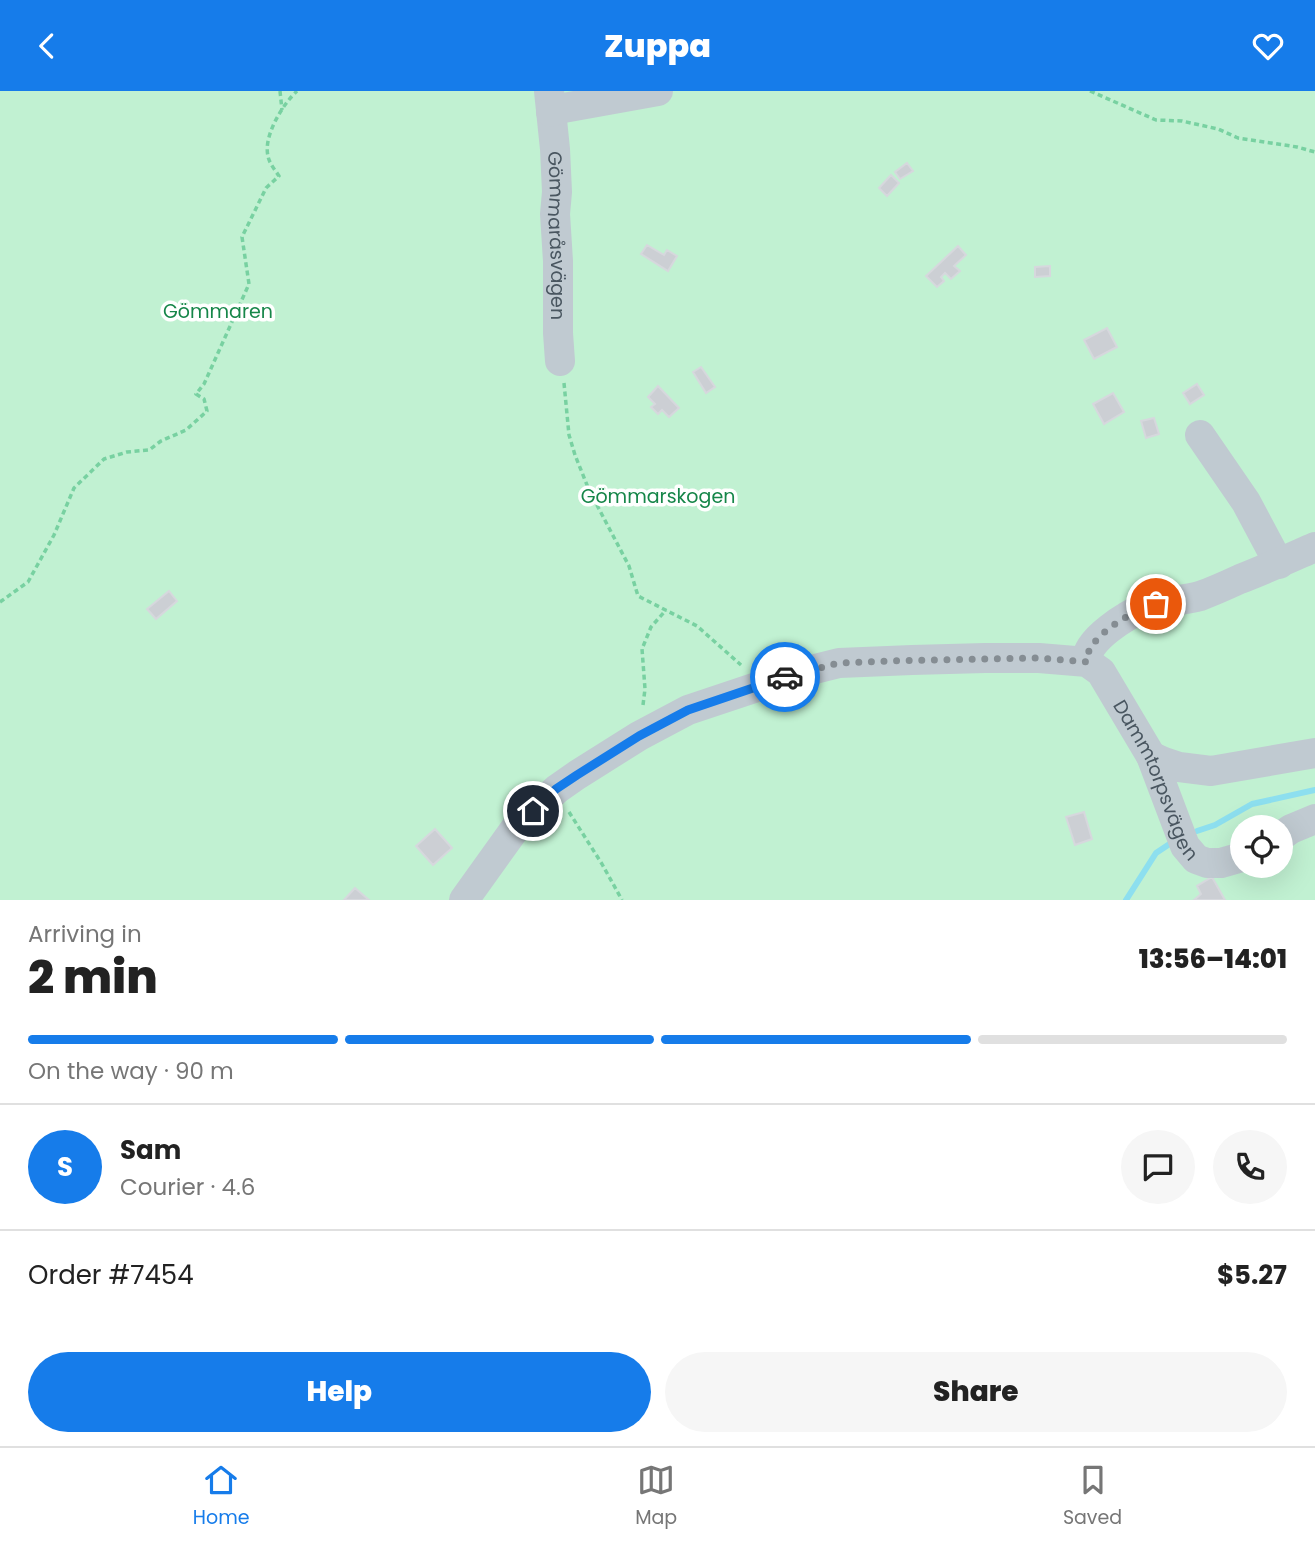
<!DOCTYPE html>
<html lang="en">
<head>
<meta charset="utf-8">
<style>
	body { margin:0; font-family:Poppins,sans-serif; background:#f6f6f6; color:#222; height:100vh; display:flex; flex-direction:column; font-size:26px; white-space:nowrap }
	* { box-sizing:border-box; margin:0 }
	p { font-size:23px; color:#767676 }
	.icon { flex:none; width:38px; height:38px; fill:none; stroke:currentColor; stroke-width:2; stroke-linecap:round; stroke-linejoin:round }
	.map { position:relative; height:809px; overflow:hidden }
	.side { display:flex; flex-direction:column; background:#fff; flex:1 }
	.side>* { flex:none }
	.controls { position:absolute; left:1230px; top:724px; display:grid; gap:14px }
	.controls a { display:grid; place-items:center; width:63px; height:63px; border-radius:50%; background:#fff; box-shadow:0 7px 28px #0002; font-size:35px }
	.pin { position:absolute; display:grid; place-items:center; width:60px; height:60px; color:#fff; margin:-30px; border:4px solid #fff; border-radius:50%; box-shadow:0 2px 7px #0007 }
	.courier { position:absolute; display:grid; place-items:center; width:70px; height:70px; margin:-35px; border:5px solid #167cea; border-radius:50%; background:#fff; color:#222; box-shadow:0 2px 9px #0007 }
	.summary em { font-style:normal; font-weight:800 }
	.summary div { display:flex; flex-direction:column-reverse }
	.summary { display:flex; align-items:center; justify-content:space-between; height:119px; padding:0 28px }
	h1 { font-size:46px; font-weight:800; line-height:52px }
	.bar { display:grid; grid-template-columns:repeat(4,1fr); gap:10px 7px; align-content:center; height:84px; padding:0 28px }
	.bar i { height:9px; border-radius:5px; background:#e0e0e0 }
	.bar .current { background:#167cea }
	.bar p { grid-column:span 4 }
	.line { display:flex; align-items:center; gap:18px; padding:0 28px; border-top:2px solid #e0e0e0 }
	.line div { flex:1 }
	.round { display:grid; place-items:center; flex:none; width:74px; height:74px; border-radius:37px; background:#f6f6f6 }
	.button { display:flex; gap:14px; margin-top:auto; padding:14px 28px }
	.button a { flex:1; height:80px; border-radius:42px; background:#167cea; color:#fff; font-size:28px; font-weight:800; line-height:80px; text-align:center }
	.button a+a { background:#f6f6f6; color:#222 }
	header { display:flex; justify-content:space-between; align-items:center; height:91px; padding:0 28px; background:#167cea; color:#fff; font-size:32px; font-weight:800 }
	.tabs { display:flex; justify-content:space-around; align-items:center; height:98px; border-top:2px solid #e0e0e0; background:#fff; font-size:19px; color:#767676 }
	.tabs a { display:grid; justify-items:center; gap:4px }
	.tabs .current { color:#167cea }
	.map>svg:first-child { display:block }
	.green { fill:#c1f1d2; fill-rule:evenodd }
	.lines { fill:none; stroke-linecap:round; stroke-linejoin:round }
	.stream { stroke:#8ddfef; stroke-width:6 }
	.building { fill:#cccfd4; stroke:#d6d8dd; stroke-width:2 }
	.path { stroke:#78d1a1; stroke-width:3.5; stroke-dasharray:5 3.5; stroke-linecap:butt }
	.minor { stroke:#c0cad1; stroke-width:30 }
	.done { stroke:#858d93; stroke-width:7; stroke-dasharray:0 12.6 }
	.route { stroke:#167cea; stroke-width:9 }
	.labels { text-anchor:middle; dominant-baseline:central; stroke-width:7; stroke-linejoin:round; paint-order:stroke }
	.street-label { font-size:19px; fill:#495660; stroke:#fff }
	.park-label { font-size:19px; fill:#168649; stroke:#fff }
</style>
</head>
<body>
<header><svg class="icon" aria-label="back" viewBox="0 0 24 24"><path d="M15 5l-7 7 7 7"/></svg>Zuppa<svg class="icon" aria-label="heart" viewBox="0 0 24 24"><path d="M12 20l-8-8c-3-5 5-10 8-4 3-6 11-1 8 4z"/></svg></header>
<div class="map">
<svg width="1315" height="809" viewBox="0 0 1315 809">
	<rect width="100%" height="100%" fill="#f4f2f2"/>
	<!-- green -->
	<path class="green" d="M0,0H1315V809H0ZM1242,737H1281V775H1242Z"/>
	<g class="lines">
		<!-- stream -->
		<path class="stream" d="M1197,740L1215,734L1252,713L1315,699
			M1126,809L1156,762L1174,750"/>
	</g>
	<!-- building -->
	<path class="building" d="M907,72L913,80L900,88L895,81Z
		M891,84L899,92L887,105L879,97Z
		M647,154L664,164L667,159L677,165L668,180L641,163Z
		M958,155L966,164L954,175L960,180L951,188L945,182L941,186L944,190L937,196L926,185Z
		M1050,175V185L1035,186V176Z
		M1107,237L1117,256L1094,268L1084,249Z
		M701,276L715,296L706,302L693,281Z
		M1197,293L1204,304L1190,313L1183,302Z
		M658,295L679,317L669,326L662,319L658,323L651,316L655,313L648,306Z
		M1113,302L1124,321L1104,333L1093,313Z
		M1154,327L1159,343L1146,347L1141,330Z
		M169,500L177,510L156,528L147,518Z
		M1084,721L1092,748L1075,754L1066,726Z
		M435,738L452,757L433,774L416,755Z
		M1212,786L1225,809H1194L1201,803L1197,795Z
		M355,797L369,809H344Z"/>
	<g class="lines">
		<!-- path -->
		<path class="path" d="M280,0L282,19
			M1090,0L1156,29L1182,30L1218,38L1238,47L1297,56L1315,61
			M564,292L569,344L575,364L589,399L629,475L638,505L697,535L741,574
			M0,511L28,491L54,444L74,397L104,368L127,361L149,359L161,350L186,339L207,320L204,308L196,303L204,293L249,193L242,146L266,97L279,85C275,79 269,72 268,65C263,45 283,13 297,0
			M643,614L645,598L642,558L651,536L666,519
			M569,721L602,773L622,809"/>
		<!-- minor -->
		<g class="minor">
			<path id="s1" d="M549,0L555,58L557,101L555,123L558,170V242L560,270"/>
			<path d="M551,21L558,18L658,0"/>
			<path d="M1200,344L1246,411L1279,473"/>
			<path d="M1087,571C1084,549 1129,523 1147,515C1164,509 1183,510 1200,505C1214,500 1227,494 1240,488C1266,478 1290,467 1315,456"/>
			<path d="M1151,665L1164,671L1179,676L1211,680L1315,662"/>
			<path d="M1281,745L1291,738L1315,728"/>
			<path id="s2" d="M464,809L517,735L557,698L577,684L639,645L688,619L799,582L839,572L912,569L985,567H1039L1087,571L1101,581L1151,665L1185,755L1196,768L1207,772H1221L1242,766"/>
		</g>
	</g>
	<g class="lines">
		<!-- done -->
		<path class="done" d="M785,586L839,572L887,570L1040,567L1087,571C1084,547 1135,518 1156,513"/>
		<!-- route -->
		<path class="route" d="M533,720L556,698L577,684L639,645L688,619L785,586"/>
	</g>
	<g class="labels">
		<!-- street labels -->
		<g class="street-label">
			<text stroke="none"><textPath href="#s1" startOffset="145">Gömmaråsvägen</textPath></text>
			<text stroke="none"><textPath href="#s2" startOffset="844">Dammtorpsvägen</textPath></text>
		</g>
		<!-- park labels -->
		<g class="park-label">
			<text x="218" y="220">Gömmaren</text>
			<text x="658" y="405">Gömmarskogen</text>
		</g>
	</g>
</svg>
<div class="controls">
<a><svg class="icon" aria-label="locate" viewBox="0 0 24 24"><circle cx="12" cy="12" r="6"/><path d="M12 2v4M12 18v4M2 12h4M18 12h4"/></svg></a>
</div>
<div class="pin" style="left:1156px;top:513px;background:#ea580c"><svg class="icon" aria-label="bag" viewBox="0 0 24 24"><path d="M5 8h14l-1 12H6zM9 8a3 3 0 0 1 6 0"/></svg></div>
<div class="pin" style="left:533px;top:720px;background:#1f2937"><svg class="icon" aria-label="home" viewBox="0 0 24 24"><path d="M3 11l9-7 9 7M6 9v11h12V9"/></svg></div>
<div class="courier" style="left:785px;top:586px"><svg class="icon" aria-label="car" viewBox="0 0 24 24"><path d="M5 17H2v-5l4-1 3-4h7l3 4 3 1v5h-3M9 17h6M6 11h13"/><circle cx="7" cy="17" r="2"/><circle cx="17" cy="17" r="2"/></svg></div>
</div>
<section class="side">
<div class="summary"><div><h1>2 min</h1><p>Arriving in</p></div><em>13:56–14:01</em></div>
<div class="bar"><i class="current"></i><i class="current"></i><i class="current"></i><i></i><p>On the way · 90 m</p></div>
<div class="line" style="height:126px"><b class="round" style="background:#167cea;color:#fff">S</b><div><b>Sam</b><p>Courier · 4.6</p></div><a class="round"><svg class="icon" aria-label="chat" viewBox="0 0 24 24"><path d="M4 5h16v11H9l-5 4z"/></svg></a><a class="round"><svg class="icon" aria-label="phone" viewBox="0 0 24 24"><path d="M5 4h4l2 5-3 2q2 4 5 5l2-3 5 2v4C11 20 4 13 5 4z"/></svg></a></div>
<div class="line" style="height:91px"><div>Order #7454</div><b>$5.27</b></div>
<div class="button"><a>Help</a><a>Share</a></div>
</section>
<nav class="tabs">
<a class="current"><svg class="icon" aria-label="home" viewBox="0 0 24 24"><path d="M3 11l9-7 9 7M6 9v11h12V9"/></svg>Home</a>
<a><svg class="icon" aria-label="map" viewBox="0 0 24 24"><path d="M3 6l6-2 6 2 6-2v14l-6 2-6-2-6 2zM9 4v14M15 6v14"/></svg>Map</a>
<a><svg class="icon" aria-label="saved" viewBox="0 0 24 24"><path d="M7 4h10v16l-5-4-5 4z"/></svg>Saved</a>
</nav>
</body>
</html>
